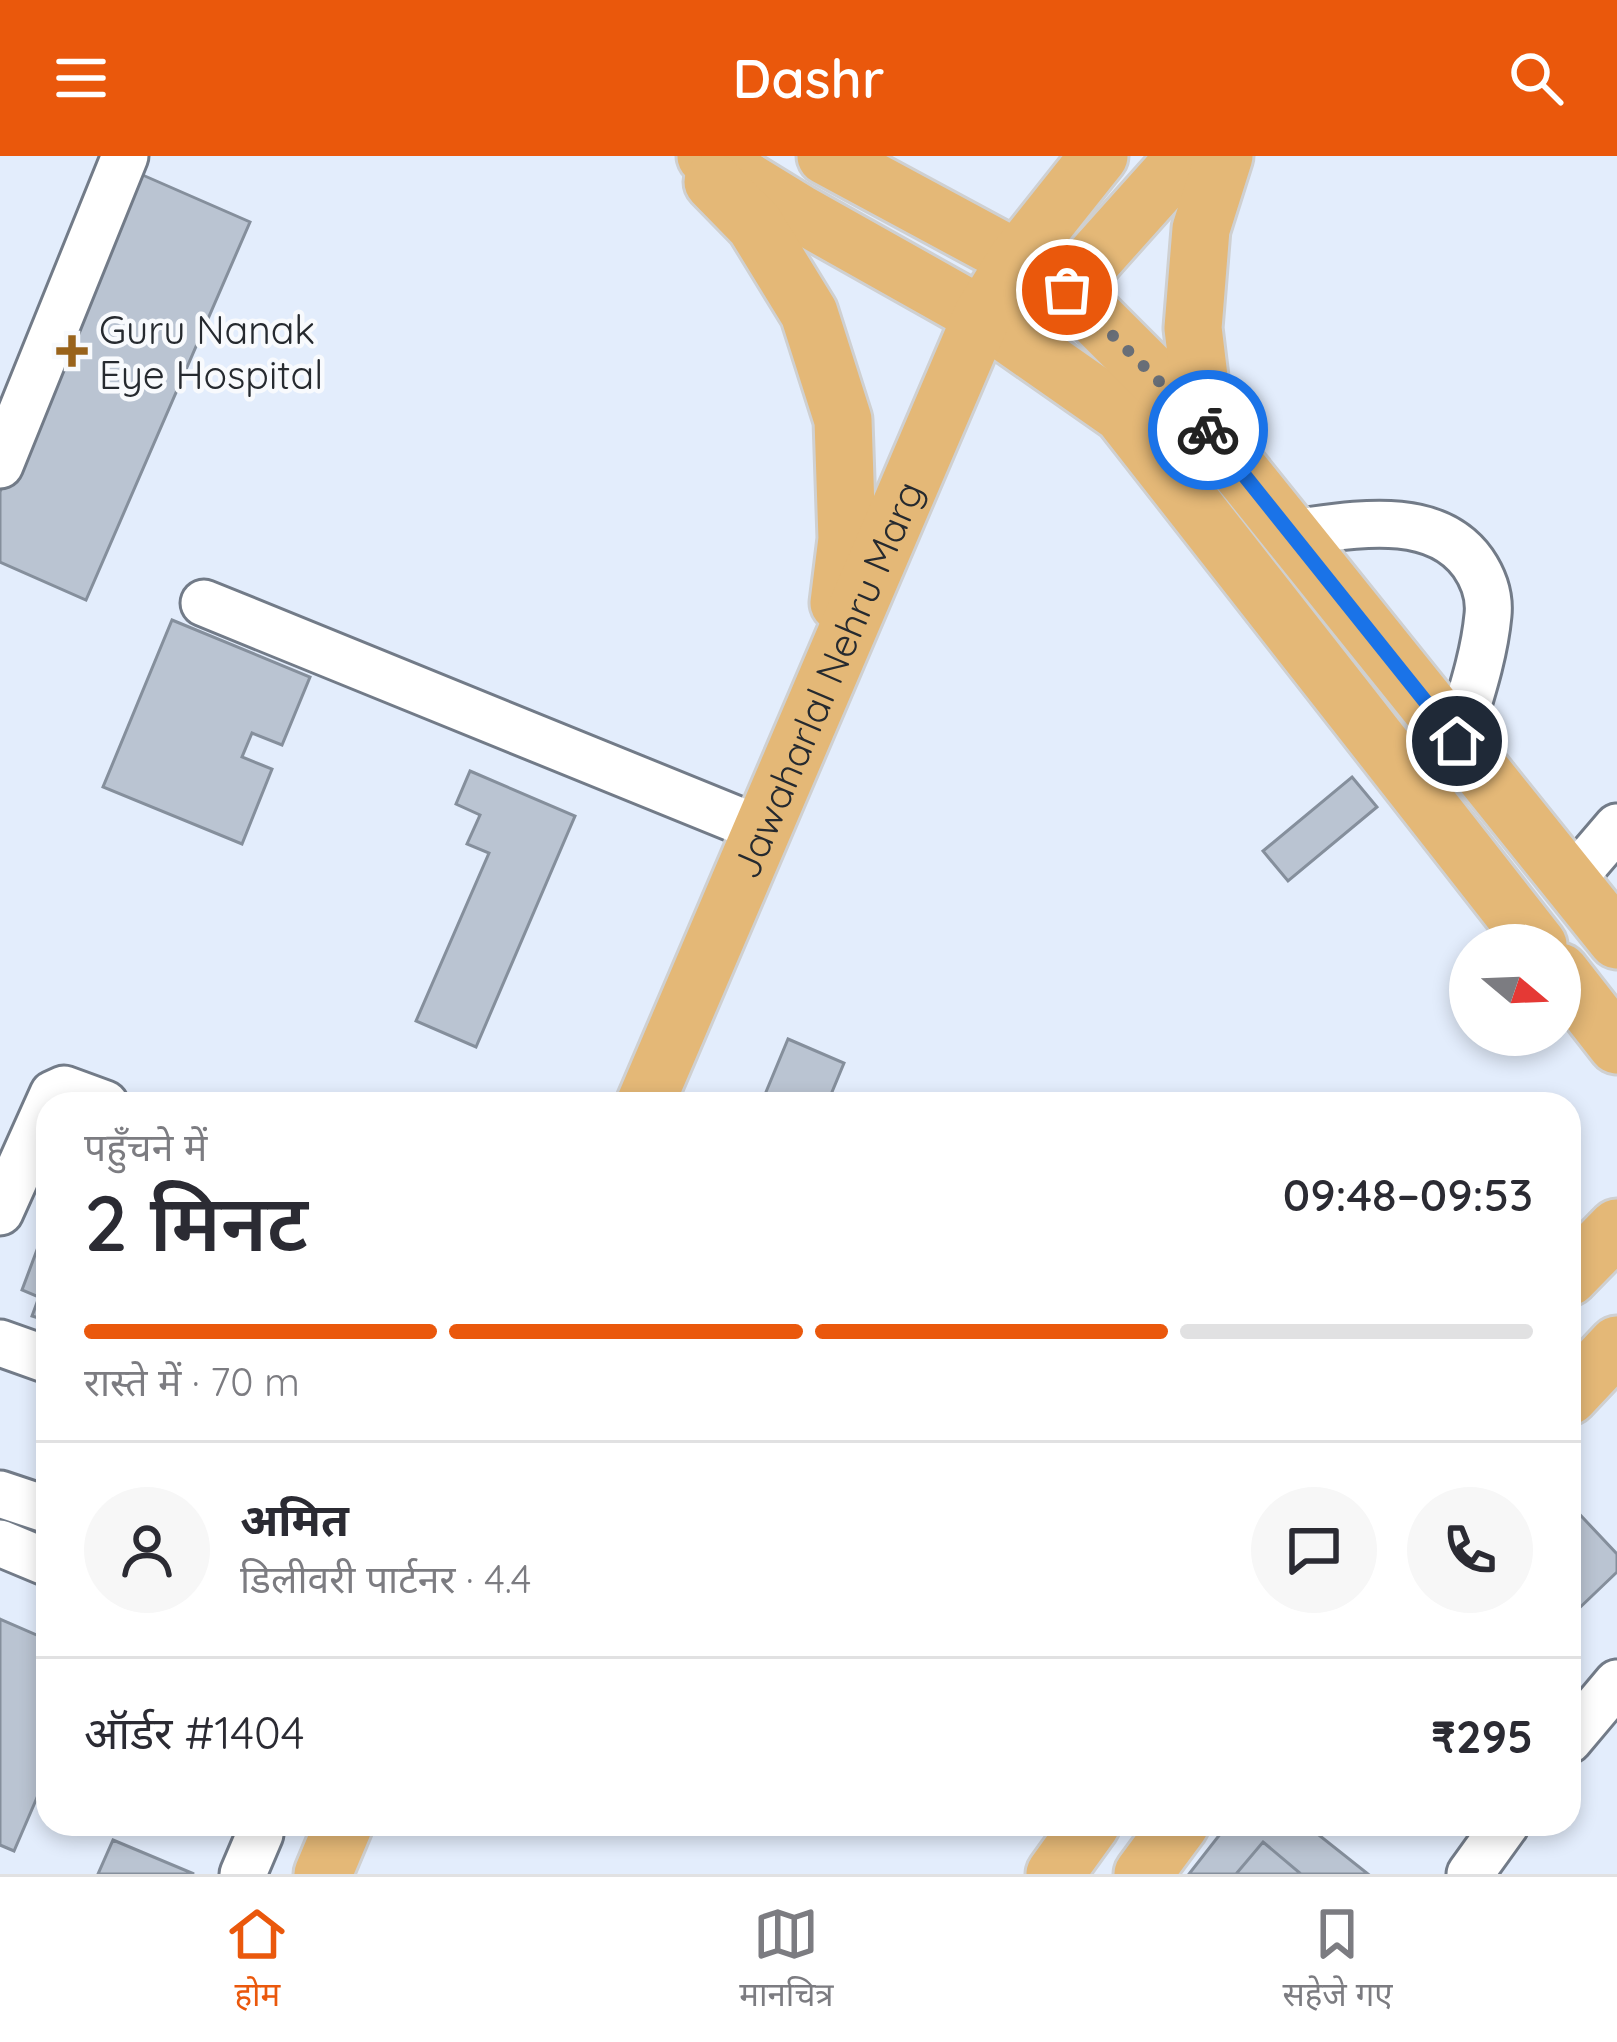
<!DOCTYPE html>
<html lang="hi">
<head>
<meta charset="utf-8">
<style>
	body { margin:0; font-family:Quicksand,"Noto Sans Devanagari",sans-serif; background:#f7f7f7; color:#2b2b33; height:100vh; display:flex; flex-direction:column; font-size:45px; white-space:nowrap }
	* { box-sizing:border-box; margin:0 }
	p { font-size:39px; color:#7c7c81 }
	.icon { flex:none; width:66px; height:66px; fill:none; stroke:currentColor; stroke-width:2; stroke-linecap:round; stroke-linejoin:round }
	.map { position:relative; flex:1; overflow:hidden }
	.details { position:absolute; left:36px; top:936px; width:1545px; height:744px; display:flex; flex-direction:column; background:#fff; border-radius:36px; box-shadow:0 6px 18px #0003 }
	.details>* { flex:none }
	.needle { width:78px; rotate:109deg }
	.fabs { position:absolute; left:1449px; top:768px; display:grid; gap:24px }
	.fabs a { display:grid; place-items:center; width:132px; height:132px; border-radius:50%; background:#fff; box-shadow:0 6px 18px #0003; font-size:60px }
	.pin { position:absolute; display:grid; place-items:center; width:102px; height:102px; color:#fff; margin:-51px; border:6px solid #fff; border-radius:50%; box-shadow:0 3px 12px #0007 }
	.courier { position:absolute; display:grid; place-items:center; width:120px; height:120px; margin:-60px; border:9px solid #1a73e8; border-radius:50%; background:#fff; color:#222; box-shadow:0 3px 15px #0007 }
	.summary em { font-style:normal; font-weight:600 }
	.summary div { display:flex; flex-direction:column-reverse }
	.summary { display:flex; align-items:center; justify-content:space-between; height:204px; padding:0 48px }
	h1 { font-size:78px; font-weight:600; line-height:90px }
	.bar { display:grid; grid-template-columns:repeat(4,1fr); gap:18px 12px; align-content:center; height:144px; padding:0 48px }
	.bar i { height:15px; border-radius:9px; background:#e1e1e2 }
	.bar .current { background:#ea580c }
	.bar p { grid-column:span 4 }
	.line { display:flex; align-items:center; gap:30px; padding:0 48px; border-top:3px solid #e1e1e2 }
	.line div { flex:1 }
	.round { display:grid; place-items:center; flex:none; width:126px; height:126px; border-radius:63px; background:#f7f7f7 }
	header { display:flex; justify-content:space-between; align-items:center; height:156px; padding:0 48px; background:#ea580c; color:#fff; font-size:54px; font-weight:600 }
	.tabs { display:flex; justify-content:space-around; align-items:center; height:168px; border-top:3px solid #e1e1e2; background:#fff; font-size:33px; color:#7c7c81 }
	.tabs a { display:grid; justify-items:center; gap:6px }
	.tabs .current { color:#ea580c }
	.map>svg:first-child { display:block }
	.building { fill:#bac4d2; stroke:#858f9c; stroke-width:3 }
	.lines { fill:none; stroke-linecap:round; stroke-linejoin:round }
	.minor-casing { stroke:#727b88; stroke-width:51 }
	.major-casing { stroke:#cfd0d1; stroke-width:63 }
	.minor { stroke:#fff; stroke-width:45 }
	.major { stroke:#e4b877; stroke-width:57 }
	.done { stroke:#686e77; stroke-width:12; stroke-dasharray:0 21.6 }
	.route { stroke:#1a73e8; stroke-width:15 }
	.poi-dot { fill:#99631b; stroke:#f8fafd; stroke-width:4.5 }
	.labels { text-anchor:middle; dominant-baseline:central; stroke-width:9; stroke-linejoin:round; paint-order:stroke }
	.poi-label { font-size:39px; fill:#262a2f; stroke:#f8fafd; text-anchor:start }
	.street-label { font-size:39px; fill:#262a2f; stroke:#f8fafd }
</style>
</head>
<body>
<header><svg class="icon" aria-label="menu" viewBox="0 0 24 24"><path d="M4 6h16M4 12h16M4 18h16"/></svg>Dashr<svg class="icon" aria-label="search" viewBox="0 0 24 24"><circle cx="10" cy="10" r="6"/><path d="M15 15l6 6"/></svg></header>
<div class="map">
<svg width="1617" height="1718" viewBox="0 0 1617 1718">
	<rect width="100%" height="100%" fill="#e3edfc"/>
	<!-- building -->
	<path class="building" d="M138,17L250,66L86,444L0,406V336Z
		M172,464L310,521L282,589L252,577L242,601L272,613L242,688L103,631Z
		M470,615L575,660L476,891L416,865L489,697L467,688L480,659L456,648Z
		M1352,621L1377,651L1288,725L1263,695Z
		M788,883L844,907L827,948H761Z
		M44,1075L48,1077V1165L32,1160L39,1141L22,1134Z
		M1569,1347L1617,1398V1416L1571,1460L1569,1458Z
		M0,1463L48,1484V1616L14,1695L0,1689Z
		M1228,1668H1305L1368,1718H1189Z
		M113,1684L194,1718H98Z
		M1263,1686L1301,1718H1236Z"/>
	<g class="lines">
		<!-- minor casing -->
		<g class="minor-casing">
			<path id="minor" d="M0,309L125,0
				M1291,377C1349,370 1433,351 1473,407C1484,423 1490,439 1488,459C1484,502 1469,544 1457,585
				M204,447L762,674
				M1570,726L1617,671
				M0,1056L53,938L64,933L105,948
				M0,1187L48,1204
				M0,1338L48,1354
				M0,1387L48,1407
				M1569,1584L1617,1527
				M243,1718L260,1678L261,1668
				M1470,1718L1506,1668"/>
		</g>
		<!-- major casing -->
		<g class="major-casing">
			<g id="major">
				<path d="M706,0L799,57L982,160L1122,258L1538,789"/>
				<path d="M826,0L1017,103L1067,133L1205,271L1617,784"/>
				<path d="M713,26L755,69L809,157L843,264L847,383L839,447"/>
				<path d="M1046,166L1067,133L1186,0"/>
				<path d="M1205,271L1193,172L1201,73L1224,0"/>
				<path d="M1560,816L1617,889"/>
				<path id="s1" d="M645,948L982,160L1017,103L1099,0"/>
				<path d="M1569,1121L1617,1072"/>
				<path d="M1569,1240L1617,1189"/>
				<path d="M323,1718L344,1668"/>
				<path d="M1055,1718L1091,1668"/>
				<path d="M1143,1718L1180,1668"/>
			</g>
		</g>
		<!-- minor -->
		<use href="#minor" class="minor"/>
		<!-- major -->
		<use href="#major" class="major"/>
	</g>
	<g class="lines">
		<!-- done -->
		<path class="done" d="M1067,134L1208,274"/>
		<!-- route -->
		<path class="route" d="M1208,274L1457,585"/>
	</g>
	<!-- markers -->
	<path class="poi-dot" d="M66 177h12v12h12v12h-12v12h-12v-12h-12v-12h12z"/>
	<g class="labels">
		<!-- poi labels -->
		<g class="poi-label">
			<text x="99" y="173">Guru Nanak<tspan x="99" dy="45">Eye Hospital</tspan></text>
		</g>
		<!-- street labels -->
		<g class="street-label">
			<text stroke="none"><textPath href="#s1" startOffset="462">Jawaharlal Nehru Marg</textPath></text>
		</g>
	</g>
</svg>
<div class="fabs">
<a><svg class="needle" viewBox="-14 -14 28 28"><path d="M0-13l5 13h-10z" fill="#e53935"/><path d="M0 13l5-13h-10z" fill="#7c7c81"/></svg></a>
</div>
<div class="pin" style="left:1067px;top:134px;background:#ea580c"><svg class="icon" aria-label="bag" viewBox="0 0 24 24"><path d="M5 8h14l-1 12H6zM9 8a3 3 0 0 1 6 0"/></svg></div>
<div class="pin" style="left:1457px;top:585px;background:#1f2937"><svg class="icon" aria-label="home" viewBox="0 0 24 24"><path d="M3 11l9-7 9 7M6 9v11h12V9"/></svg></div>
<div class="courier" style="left:1208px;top:274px"><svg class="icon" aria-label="bike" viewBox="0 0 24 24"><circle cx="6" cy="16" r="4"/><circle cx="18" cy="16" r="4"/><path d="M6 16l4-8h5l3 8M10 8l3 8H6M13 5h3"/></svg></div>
<section class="details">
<div class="summary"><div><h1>2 मिनट</h1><p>पहुँचने में</p></div><em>09:48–09:53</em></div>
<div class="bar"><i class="current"></i><i class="current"></i><i class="current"></i><i></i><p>रास्ते में · 70 m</p></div>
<div class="line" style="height:216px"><a class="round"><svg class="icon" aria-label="person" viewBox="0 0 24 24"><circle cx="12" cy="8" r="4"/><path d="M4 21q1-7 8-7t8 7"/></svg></a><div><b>अमित</b><p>डिलीवरी पार्टनर · 4.4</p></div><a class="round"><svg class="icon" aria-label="chat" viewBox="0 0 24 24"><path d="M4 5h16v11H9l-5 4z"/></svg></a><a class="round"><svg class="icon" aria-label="phone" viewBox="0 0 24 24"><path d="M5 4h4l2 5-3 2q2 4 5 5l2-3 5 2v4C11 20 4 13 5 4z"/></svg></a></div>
<div class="line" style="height:156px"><div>ऑर्डर #1404</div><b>₹295</b></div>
</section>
</div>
<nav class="tabs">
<a class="current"><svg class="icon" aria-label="home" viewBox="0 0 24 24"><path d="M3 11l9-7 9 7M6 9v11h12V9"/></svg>होम</a>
<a><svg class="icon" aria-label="map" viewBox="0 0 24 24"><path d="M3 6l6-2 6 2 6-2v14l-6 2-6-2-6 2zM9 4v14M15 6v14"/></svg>मानचित्र</a>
<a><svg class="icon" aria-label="saved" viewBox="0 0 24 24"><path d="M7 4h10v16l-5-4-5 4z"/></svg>सहेजे गए</a>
</nav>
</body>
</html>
